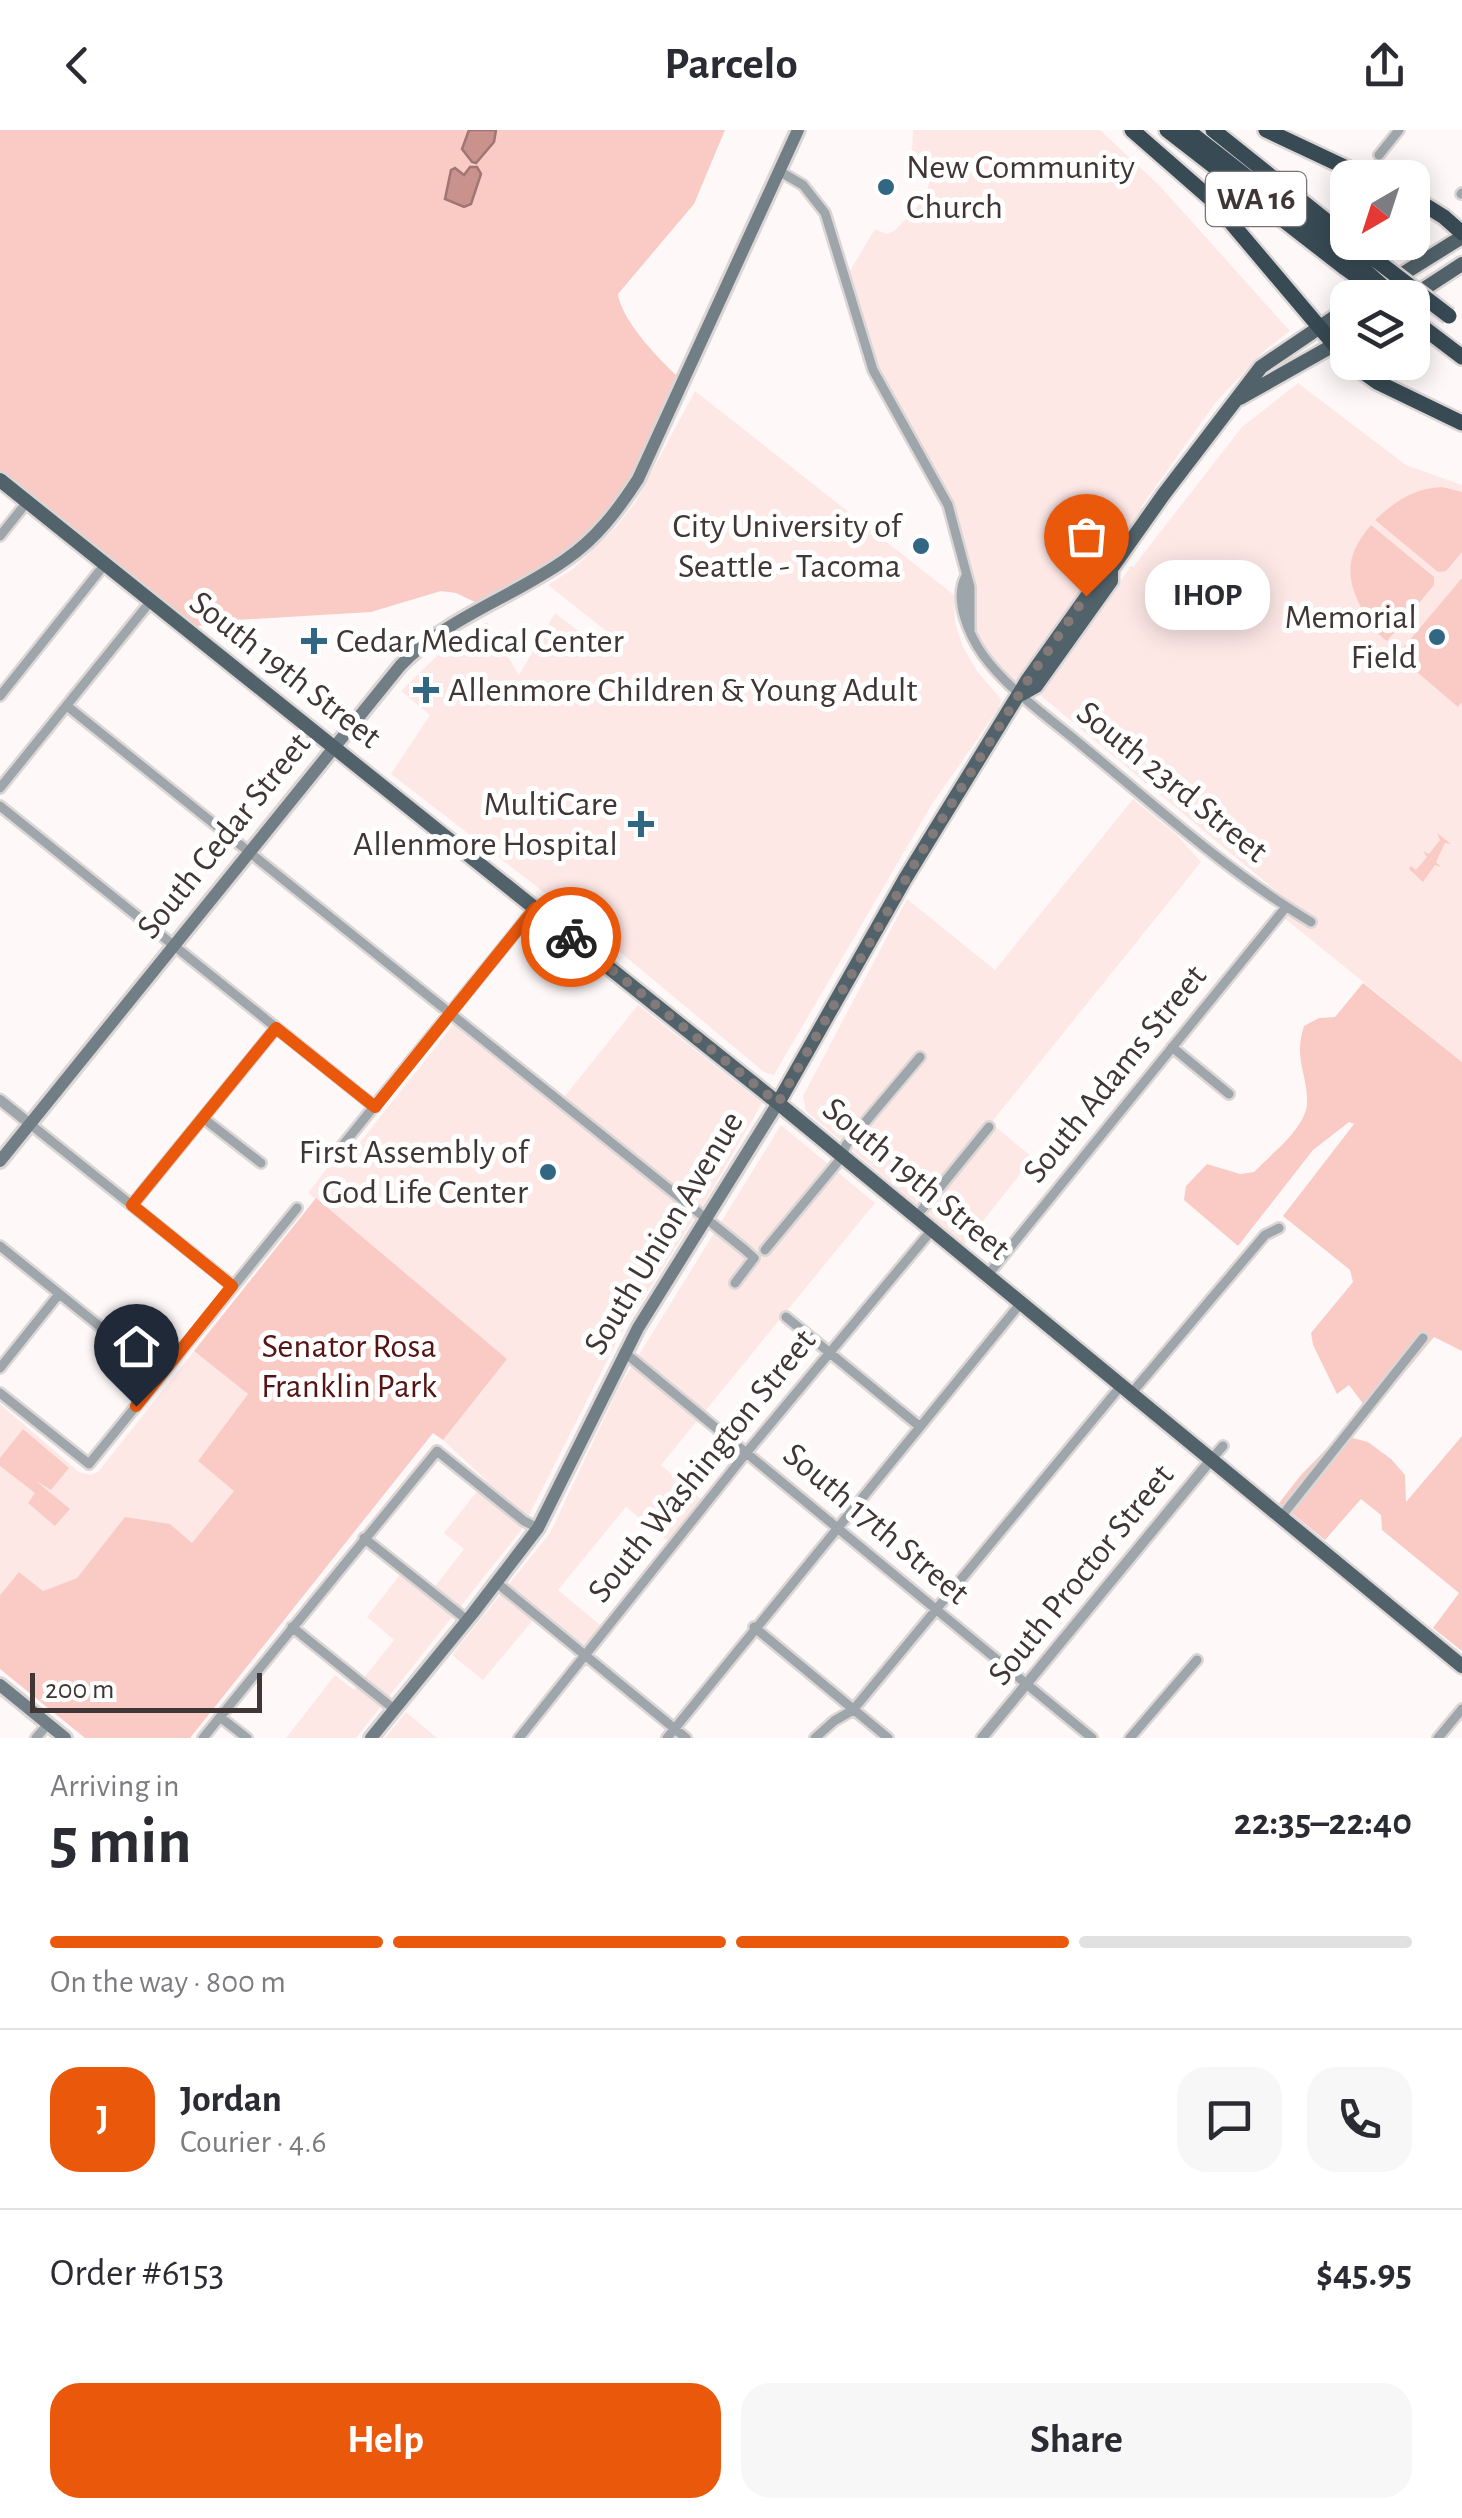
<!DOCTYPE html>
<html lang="en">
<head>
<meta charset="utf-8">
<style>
	body { margin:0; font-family:"Alegreya Sans",sans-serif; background:#f7f7f7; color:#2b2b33; height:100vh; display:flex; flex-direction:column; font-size:38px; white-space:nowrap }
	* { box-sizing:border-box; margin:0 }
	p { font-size:32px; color:#7c7c81 }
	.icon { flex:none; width:55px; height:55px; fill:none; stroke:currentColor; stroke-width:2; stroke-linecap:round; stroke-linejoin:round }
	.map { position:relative; height:1608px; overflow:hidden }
	.sheet { display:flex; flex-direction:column; background:#fff; flex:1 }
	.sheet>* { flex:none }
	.needle { width:65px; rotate:219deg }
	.buttons { position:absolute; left:1330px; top:30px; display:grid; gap:20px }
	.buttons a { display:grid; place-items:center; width:100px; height:100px; border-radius:20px; background:#fff; box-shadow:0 5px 25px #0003; font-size:50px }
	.scale { position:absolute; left:30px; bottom:25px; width:232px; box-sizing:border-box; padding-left:10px; border:5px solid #403635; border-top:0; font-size:28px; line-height:35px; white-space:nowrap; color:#403635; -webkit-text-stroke:8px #fff; paint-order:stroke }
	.pin { position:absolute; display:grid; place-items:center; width:85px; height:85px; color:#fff; margin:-102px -42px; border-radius:50% 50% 50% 0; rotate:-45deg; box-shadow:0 0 10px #0007 }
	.pin .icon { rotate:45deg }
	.courier { position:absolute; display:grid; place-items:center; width:100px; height:100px; margin:-50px; border:8px solid #ea580c; border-radius:50%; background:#fff; color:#222; box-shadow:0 2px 12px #0007 }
	.bubble { position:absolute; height:70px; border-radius:30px; background:#fff; box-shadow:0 5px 25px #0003; font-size:32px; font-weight:700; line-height:70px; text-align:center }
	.headline em { font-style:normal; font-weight:700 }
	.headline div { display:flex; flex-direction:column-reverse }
	.headline { display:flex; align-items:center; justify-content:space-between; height:170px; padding:0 50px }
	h1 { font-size:65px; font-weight:700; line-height:75px }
	.bar { display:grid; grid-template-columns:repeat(4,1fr); gap:15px 10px; align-content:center; height:120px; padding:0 50px }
	.bar i { height:12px; border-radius:8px; background:#e1e1e2 }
	.bar .on { background:#ea580c }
	.bar p { grid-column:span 4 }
	.line { display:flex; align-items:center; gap:25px; padding:0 50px; border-top:2px solid #e1e1e2 }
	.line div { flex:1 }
	.round { display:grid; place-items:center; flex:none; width:105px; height:105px; border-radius:30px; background:#f7f7f7 }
	.cta { display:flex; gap:20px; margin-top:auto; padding:20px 50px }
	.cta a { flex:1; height:115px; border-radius:30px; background:#ea580c; color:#fff; font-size:40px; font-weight:700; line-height:115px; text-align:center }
	.cta a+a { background:#f7f7f7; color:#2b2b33 }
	header { display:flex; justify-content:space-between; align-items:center; height:130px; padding:0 50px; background:#fff; font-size:45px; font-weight:700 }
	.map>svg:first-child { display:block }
	.built { fill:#fde8e6 }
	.green { fill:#facac5 }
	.water { fill:#c9928d; stroke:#a07673; stroke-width:2.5 }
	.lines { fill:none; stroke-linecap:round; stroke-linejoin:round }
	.minor-casing { stroke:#dcd6d5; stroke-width:14 }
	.tertiary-casing { stroke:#dcd6d5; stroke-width:15 }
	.secondary-casing { stroke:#dcd6d5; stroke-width:18 }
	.primary-casing { stroke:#dcd6d5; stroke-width:19 }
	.motorway-casing { stroke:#dcd6d5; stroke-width:20 }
	.minor { stroke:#9ea6ab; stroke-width:9 }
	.tertiary { stroke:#9ea6ab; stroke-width:10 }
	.secondary { stroke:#717e85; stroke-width:12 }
	.primary { stroke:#52626a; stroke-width:14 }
	.motorway { stroke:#384a54; stroke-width:15 }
	.motorway-bridge-casing { stroke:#dcd6d5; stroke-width:20; stroke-linecap:butt }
	.motorway-bridge { stroke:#384a54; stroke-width:15 }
	.done { stroke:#827a79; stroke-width:10; stroke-dasharray:0 18 }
	.route { stroke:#ea580c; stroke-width:12 }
	.poi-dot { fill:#316782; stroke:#fff; stroke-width:4 }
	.labels { text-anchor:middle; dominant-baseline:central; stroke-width:10; stroke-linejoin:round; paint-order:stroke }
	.shield { fill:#fff; stroke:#797272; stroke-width:2.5 }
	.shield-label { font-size:32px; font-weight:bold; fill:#403635 }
	.poi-label { font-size:35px; fill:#403635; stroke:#fff; text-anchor:end }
	.street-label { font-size:35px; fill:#403635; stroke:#fff }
	.park-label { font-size:35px; fill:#561414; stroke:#fff }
</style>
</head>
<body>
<header><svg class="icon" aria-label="back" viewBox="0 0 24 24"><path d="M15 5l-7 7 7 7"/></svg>Parcelo<svg class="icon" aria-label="share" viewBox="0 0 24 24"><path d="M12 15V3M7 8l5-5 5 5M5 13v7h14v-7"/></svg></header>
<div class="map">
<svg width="1462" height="1608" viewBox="0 0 1462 1608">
	<rect width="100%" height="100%" fill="#fef9f8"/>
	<!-- built -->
	<path class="built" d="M913,0H1100L1159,55L1290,201L1264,221L1216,272L1141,377L1149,384L1022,564L1000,546L967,497L963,424L953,389L884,264L845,149L875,99L886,104L894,101L915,80L926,63L932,44L912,20Z
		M1298,253L1406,335L1462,355V932L1283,787L1292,774L1040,565L1131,436L1133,437L1242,297Z
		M695,261L954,465L955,493L963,517L977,541L1001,569L999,578L932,674L774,945L764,942L602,807L391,644L430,585L401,561L443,520L487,492L519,545L555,483L602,519L611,505L548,455L574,438L616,397L636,371Z
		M1133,669L1178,706L1201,732L991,993L1033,1028L964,1115L806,981L803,966L907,769L995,840Z
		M638,875L762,973L702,1077L564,967Z
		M453,895L695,1087L620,1205L522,1399L356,1608H286L335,1545L354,1560L394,1510L367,1487L402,1442L430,1463L464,1419L444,1403L486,1350L443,1310L506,1229L308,1063L338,1024L346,1030Z
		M781,995L875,1073L661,1335L702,1370L668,1411L626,1377L558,1460L611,1504L587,1534L533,1490L483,1550L452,1525L550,1403L619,1257Z
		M194,1221L248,1264L198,1331L235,1361L192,1413L126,1387L77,1448L43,1461L19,1442L0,1465V1274L79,1342L90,1345L98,1342Z
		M406,1582L437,1608H385Z"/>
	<!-- green -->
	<path class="green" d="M0,0H725L694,74L618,164C622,192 662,233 684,252L638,349L586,413L479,474L456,463L441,461L371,482L219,491L191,498L0,350Z
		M1442,357L1462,362V422L1446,441L1438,442L1375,390C1395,371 1415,358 1442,357Z
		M1371,395L1434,447V455L1387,511C1376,503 1370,493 1363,481C1344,447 1346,424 1371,395Z
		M1462,448V572L1458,577L1397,525Z
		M1437,703L1451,714L1445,713L1436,732L1441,737L1435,735L1423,752L1409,739L1411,736L1416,740L1427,727L1423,721L1429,724L1440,710Z
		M1363,853L1462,932V1221L1434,1207L1391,1259L1381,1251L1364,1275L1349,1255L1337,1264L1313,1215L1311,1203L1353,1152L1350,1140L1283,1086L1354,994L1349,992L1313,1020L1238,1116L1184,1070L1186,1056L1207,1034L1240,1044L1254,1042C1270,1025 1305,999 1307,974C1308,943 1293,930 1304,896L1319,888L1335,887Z
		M316,1068L507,1229L443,1310L433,1303L190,1608H85L0,1539V1465L19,1442L43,1461L77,1448L125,1387L170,1394L192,1413L234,1361L198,1331L248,1264L194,1221Z
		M23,1299L69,1338L51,1360L36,1351L70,1379L55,1396L28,1373L35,1363L0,1336V1328Z
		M1462,1306V1521L1433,1498L1459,1463L1382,1400L1381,1385L1361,1369L1325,1410L1279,1373L1301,1345L1336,1309L1349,1307L1368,1312L1391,1329L1405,1345L1406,1372Z"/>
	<!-- water -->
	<path class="water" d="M469,0H496L494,12L476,33L472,32L462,19Z
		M470,37H477L481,44L471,74L464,77L445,69L451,40L455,38L464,45Z"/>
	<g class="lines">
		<!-- minor casing -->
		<g class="minor-casing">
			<path id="minor" d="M1379,25L1399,0
				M779,41L803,55L825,83L873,240L948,375L970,457V500
				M1461,64L1462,63
				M0,406L27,372
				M966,446C953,469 969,505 983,525C1009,561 1051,589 1085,618C1158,678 1229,743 1311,792
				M0,566L105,434
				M67,576L744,1119L754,1128L735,1153
				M0,658L150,472
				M0,676L375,977
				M1172,917L1229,964
				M203,988L261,1033
				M30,994L233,1156
				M342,1016L535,778
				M132,1075L276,898
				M915,1088L989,997
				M0,1116L160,1245
				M765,1120L842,1027L846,1015L920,927
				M987,1146L1286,777
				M786,1187L919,1296
				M624,1222L1092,1608
				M0,1238L59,1164
				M0,1263L89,1334L297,1078
				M1130,1265L1265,1105L1279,1098
				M1210,1331L1223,1316
				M1281,1387L1423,1208
				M364,1408L467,1490
				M497,1453L686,1608
				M292,1497L394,1579
				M754,1497L888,1608
				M220,1587L247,1608
				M36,1608L48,1594
				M203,1608L437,1321L524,1391L538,1398
				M519,1608L747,1322L931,1101
				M667,1608L1020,1174
				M815,1608L834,1591L853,1580L1120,1257
				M1130,1608L1197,1530
				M1438,1608L1462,1579"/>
		</g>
		<!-- tertiary casing -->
		<g class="tertiary-casing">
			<path id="tertiary" d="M0,970L30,994
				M982,1608L1210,1331"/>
		</g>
		<!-- secondary casing -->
		<g class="secondary-casing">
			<path id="secondary" d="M0,1031L400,536C446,488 511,468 565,430C596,409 618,380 638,349L798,0
				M0,1555L65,1608
				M371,1608L473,1483L538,1398L638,1198L778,973"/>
		</g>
		<!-- primary casing -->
		<g class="primary-casing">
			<path id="primary" d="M1364,168L1462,107
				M1410,168L1462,134
				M1240,268L1348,207
				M0,350L778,973L1462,1536
				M1022,564L1036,556L1111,451V439
				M778,973L905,749L1028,549L1102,445L1111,439L1164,364L1261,237L1348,178"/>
		</g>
		<!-- motorway casing -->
		<g class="motorway-casing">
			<path id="motorway" d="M1132,0L1212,70L1348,231
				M1167,0L1345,138
				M1187,0L1352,129
				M1213,0L1348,108
				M1266,0L1368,48
				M1412,67L1444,87L1462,103
				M1412,189L1462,227
				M1349,232L1377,252L1462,293"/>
		</g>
		<!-- minor -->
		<use href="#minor" class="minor"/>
		<!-- tertiary -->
		<use href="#tertiary" class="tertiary"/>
		<!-- secondary -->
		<use href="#secondary" class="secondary"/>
		<!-- primary -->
		<use href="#primary" class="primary"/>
		<!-- motorway -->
		<use href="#motorway" class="motorway"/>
		<!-- motorway-bridge casing -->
		<g class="motorway-bridge-casing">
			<path id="motorway-bridge" d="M1368,124L1449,186
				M1352,129L1396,168
				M1345,138L1374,159"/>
		</g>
		<!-- motorway-bridge -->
		<use href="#motorway-bridge" class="motorway-bridge"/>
	</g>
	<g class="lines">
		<!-- done -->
		<path class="done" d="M571,807L778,973L918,728L1028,550L1086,466"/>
		<!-- route -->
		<path class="route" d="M136,1276L232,1156L132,1075L276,898L375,977L535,778L571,807"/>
	</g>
	<!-- markers -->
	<g class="poi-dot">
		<circle cx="886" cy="57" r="10"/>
		<circle cx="921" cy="416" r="10"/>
		<circle cx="1437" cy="507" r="10"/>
		<path d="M309 496h10v10h10v10h-10v10h-10v-10h-10v-10h10z"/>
		<path d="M421 545h10v10h10v10h-10v10h-10v-10h-10v-10h10z"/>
		<path d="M636 679h10v10h10v10h-10v10h-10v-10h-10v-10h10z"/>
		<circle cx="548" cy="1042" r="10"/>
	</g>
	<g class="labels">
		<!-- shield labels -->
		<rect class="shield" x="1206" y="42" width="100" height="54" rx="8"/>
		<g class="shield-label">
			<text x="1256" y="69">WA 16</text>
		</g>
		<!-- poi labels -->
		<g class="poi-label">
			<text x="906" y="37" text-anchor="start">New Community<tspan x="906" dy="40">Church</tspan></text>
			<text x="901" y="396">City University of<tspan x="901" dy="40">Seattle - Tacoma</tspan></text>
			<text x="1417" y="487">Memorial<tspan x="1417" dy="40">Field</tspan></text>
			<text x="336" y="511" text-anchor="start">Cedar Medical Center</text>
			<text x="448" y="560" text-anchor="start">Allenmore Children &amp; Young Adult</text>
			<text x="618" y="674">MultiCare<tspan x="618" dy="40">Allenmore Hospital</tspan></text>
			<text x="528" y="1022">First Assembly of<tspan x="528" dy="40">God Life Center</tspan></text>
		</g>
		<!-- street labels -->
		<g class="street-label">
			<text transform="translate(285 540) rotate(38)">South 19th Street</text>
			<text transform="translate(1172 652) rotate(39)">South 23rd Street</text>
			<text transform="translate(224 706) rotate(-51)">South Cedar Street</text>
			<text transform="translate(1115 944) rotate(-51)">South Adams Street</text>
			<text transform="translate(916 1049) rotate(40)">South 19th Street</text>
			<text transform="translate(664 1103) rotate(-59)">South Union Avenue</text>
			<text transform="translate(702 1336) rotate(-51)">South Washington Street</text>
			<text transform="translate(876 1394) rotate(40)">South 17th Street</text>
			<text transform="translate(1081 1445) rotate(-51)">South Proctor Street</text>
		</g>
		<!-- park labels -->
		<g class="park-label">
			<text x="349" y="1216">Senator Rosa<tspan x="349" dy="40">Franklin Park</tspan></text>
		</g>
	</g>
</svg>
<div class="buttons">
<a><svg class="needle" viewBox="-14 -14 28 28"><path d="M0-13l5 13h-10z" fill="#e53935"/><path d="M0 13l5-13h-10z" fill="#7c7c81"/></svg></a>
<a><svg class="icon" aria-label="layers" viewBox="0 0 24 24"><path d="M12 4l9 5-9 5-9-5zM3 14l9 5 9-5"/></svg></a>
</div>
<div class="scale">200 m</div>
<div class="pin" style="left:1086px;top:466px;background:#ea580c"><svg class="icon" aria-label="bag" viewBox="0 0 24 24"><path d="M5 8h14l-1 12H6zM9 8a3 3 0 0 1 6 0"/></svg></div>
<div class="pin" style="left:136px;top:1276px;background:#1f2937"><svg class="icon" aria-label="home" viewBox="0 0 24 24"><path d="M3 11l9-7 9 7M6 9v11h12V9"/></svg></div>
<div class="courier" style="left:571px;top:807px"><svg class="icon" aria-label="bike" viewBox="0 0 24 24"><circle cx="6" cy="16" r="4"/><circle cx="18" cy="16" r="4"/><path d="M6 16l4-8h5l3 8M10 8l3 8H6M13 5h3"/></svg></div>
<div class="bubble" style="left:1145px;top:430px;width:125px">IHOP</div>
</div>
<section class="sheet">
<div class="headline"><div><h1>5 min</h1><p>Arriving in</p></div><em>22:35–22:40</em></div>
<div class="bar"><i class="on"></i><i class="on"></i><i class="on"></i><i></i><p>On the way · 800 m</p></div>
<div class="line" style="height:180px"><b class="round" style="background:#ea580c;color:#fff">J</b><div><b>Jordan</b><p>Courier · 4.6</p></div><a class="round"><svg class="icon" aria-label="chat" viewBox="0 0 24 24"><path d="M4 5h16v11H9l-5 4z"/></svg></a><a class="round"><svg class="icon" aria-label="phone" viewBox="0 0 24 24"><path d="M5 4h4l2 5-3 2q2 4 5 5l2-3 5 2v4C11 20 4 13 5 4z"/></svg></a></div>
<div class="line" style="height:130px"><div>Order #6153</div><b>$45.95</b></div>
<div class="cta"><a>Help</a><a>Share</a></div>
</section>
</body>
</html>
